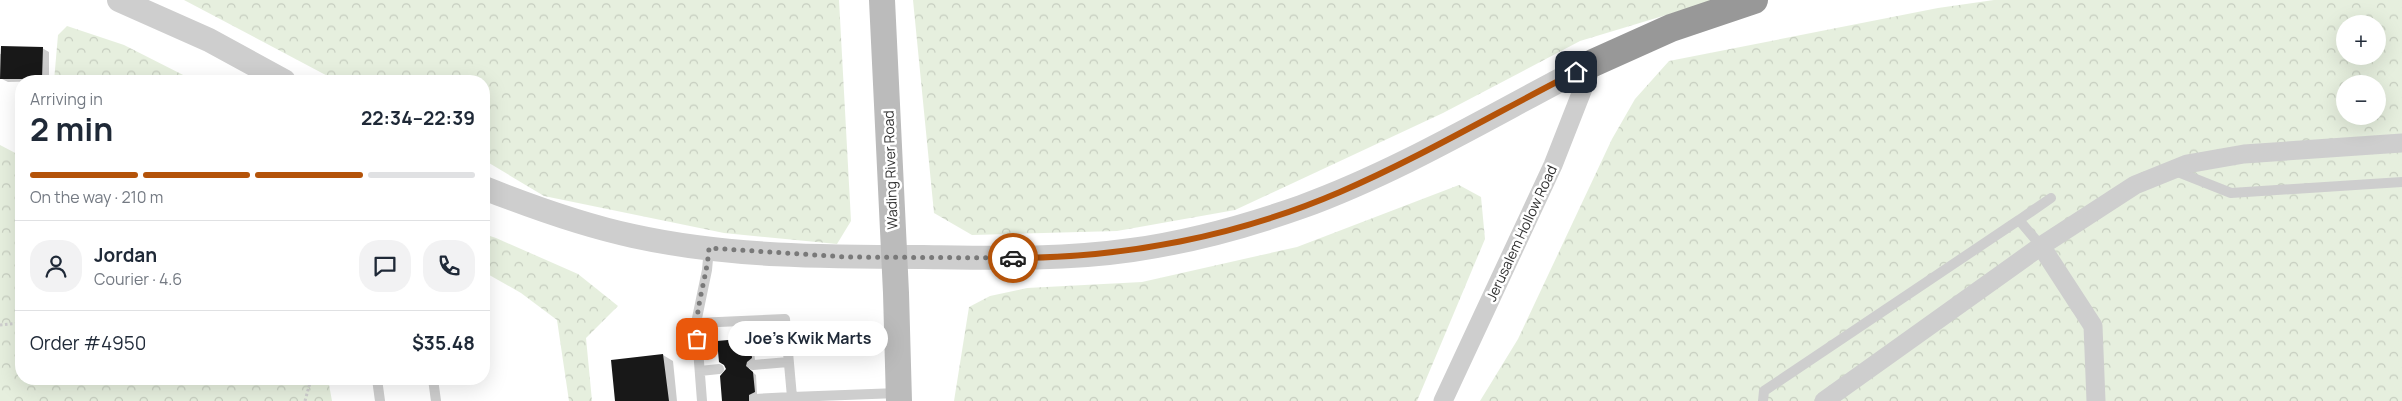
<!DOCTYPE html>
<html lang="en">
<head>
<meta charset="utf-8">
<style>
	body { margin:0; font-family:Manrope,sans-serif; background:#f2f2f3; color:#1f2937; height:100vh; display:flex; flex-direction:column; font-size:19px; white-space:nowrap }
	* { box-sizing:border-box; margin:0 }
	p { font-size:16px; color:#747a83 }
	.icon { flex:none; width:28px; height:28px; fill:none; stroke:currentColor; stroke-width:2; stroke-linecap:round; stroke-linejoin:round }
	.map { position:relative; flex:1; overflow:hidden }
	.details { position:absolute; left:15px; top:75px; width:475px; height:310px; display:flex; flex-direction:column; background:#fff; border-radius:20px; box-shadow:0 5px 20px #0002 }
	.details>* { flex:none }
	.controls { position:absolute; left:2336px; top:15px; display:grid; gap:10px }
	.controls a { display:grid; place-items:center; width:50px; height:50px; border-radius:50%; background:#fff; box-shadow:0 5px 20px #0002; font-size:25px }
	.pin { position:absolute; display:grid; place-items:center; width:42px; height:42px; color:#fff; margin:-21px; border-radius:10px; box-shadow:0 2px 8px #0006 }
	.courier { position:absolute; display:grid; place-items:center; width:50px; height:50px; margin:-25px; border:4px solid #b45309; border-radius:50%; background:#fff; color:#222; box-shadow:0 1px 6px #0007 }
	.bubble { position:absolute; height:35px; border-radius:18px; background:#fff; box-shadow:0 5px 20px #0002; font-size:16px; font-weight:700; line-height:35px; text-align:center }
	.overview em { font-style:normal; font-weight:700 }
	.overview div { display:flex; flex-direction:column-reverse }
	.overview { display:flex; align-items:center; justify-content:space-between; height:85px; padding:0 15px }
	h1 { font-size:32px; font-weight:700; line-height:38px }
	.bar { display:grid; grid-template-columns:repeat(4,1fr); gap:8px 5px; align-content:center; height:60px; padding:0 15px }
	.bar i { height:6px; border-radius:4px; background:#e0e1e3 }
	.bar .on { background:#b45309 }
	.bar p { grid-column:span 4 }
	.line { display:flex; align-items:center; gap:12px; padding:0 15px; border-top:1px solid #e0e1e3 }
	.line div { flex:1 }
	.round { display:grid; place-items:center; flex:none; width:52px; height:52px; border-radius:20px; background:#f2f2f3 }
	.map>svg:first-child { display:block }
	.forest { fill:url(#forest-crowns); fill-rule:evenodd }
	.shadow { fill:#0003 }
	.building { fill:#181818 }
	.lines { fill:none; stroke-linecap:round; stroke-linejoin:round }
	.path { stroke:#cecece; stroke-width:3; stroke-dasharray:2.5 2.5; stroke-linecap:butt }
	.service { stroke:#cecece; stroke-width:10 }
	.minor { stroke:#cecece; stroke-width:19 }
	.tertiary { stroke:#cecece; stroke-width:24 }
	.secondary { stroke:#bbb; stroke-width:26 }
	.motorway { stroke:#989898; stroke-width:28 }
	.done { stroke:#797979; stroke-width:5; stroke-dasharray:0 9 }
	.route { stroke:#b45309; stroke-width:6 }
	.labels { text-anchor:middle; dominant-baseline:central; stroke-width:5; stroke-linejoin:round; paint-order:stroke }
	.street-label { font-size:14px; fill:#313131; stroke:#fff }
</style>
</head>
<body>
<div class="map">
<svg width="2402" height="401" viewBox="0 0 2402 401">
	<defs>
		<pattern id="forest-crowns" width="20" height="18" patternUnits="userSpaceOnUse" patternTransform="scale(1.25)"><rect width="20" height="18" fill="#e6efde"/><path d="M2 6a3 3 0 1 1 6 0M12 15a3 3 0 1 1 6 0" fill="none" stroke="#c6cdbf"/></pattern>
	</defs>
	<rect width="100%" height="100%" fill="#fff"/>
	<!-- forest -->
	<path class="forest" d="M184,0H839L851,221L837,244L724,233L544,196L484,160V81H337Z
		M913,0H1716L1580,41L1443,113L1235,210L1117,231L972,235L934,213Z
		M1994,0H2402V401H1480L1518,339L1612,139L1635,99L1669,61L1938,8ZM2345,24H2378V56H2345ZM2345,84H2378V116H2345Z
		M67,26L124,45L195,81H54L58,35Z
		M0,145L21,156V379H328L332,401H0Z
		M1459,185L1481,197L1485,239L1417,401H954L969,307L990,296L1027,288L1142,282L1297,247Z
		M484,234L496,238L578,274L618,306L586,338L592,401H569L557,320L521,293L484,272Z"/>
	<!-- shadow -->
	<path class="shadow" d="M42,48L49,52V81L8,82L0,78V54Z
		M750,339L753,341L755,360L750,363L749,369L756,375L757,394L752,397L751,401H723L727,369L718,342Z
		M663,355L673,361L677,401H617Z"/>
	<!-- building -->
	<path class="building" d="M1,46L43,47L42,79H0Z
		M750,338L752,358L747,362L746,366L753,372L755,392L749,395V401H722L720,376L726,369L724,365L719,362L717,341Z
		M663,354L669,401H615L611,360Z"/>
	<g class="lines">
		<!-- path -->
		<path class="path" d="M0,325L21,323
			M305,401L311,379"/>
		<!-- service -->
		<path class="service" d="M2173,170L2231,193L2402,182
			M2019,220L2051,198
			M709,248L707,270L696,323L785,319L792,397L898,393
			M696,323L702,401
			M753,365L788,362
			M700,371L719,369
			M377,379L380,401
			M433,379L436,401
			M755,399L792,397L790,401
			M1763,401L1764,391L2019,220L2041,246"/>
		<!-- minor -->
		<path class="minor" d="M2041,246L2093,326L2096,401
			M1443,401L1553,165L1593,63
			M1824,401L2041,246L2135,185L2187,164L2244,154L2402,143"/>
		<!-- tertiary -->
		<path class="tertiary" d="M119,0L209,40L284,81
			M484,188C532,207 582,225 633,236C728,257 827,257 923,257C993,258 1063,260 1132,250C1189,242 1247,226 1301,207C1403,170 1497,112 1593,63"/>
		<!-- secondary -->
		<path class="secondary" d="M882,0L896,293L899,401"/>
		<!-- motorway -->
		<path class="motorway" d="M1593,63L1671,28L1754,0"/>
	</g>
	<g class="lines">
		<!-- done -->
		<path class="done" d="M697,339C694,309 707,279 709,248L846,257L1013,258"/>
		<!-- route -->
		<path class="route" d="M1013,258C1124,258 1238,236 1340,192C1421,157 1497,112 1576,72"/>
	</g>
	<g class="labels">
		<!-- street labels -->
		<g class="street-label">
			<text transform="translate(890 170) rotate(-92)">Wading River Road</text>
			<text transform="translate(1521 233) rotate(-65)">Jerusalem Hollow Road</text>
		</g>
	</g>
</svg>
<div class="controls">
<a>+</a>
<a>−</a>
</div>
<div class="pin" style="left:697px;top:339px;background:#ea580c"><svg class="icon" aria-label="bag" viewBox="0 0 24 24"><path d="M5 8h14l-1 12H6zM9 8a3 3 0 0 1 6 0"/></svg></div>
<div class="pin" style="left:1576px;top:72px;background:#1f2937"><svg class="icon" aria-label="home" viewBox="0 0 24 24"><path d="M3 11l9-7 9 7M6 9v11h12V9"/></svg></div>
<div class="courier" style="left:1013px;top:258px"><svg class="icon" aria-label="car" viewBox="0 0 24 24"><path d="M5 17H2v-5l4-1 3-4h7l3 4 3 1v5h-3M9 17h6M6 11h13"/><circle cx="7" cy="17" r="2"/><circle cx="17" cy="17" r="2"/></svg></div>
<div class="bubble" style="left:728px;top:321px;width:160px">Joe's Kwik Marts</div>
<section class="details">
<div class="overview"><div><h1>2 min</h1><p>Arriving in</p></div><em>22:34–22:39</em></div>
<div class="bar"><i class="on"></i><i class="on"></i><i class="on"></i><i></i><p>On the way · 210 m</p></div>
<div class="line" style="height:90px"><a class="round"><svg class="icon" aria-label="person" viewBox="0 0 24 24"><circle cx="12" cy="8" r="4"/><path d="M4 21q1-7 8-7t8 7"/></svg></a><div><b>Jordan</b><p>Courier · 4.6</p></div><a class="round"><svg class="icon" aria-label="chat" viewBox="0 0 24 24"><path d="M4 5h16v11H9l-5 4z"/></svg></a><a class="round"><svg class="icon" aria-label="phone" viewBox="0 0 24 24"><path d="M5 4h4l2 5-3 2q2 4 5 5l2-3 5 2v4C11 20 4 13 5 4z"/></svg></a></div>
<div class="line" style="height:65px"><div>Order #4950</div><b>$35.48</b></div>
</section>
</div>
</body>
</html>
